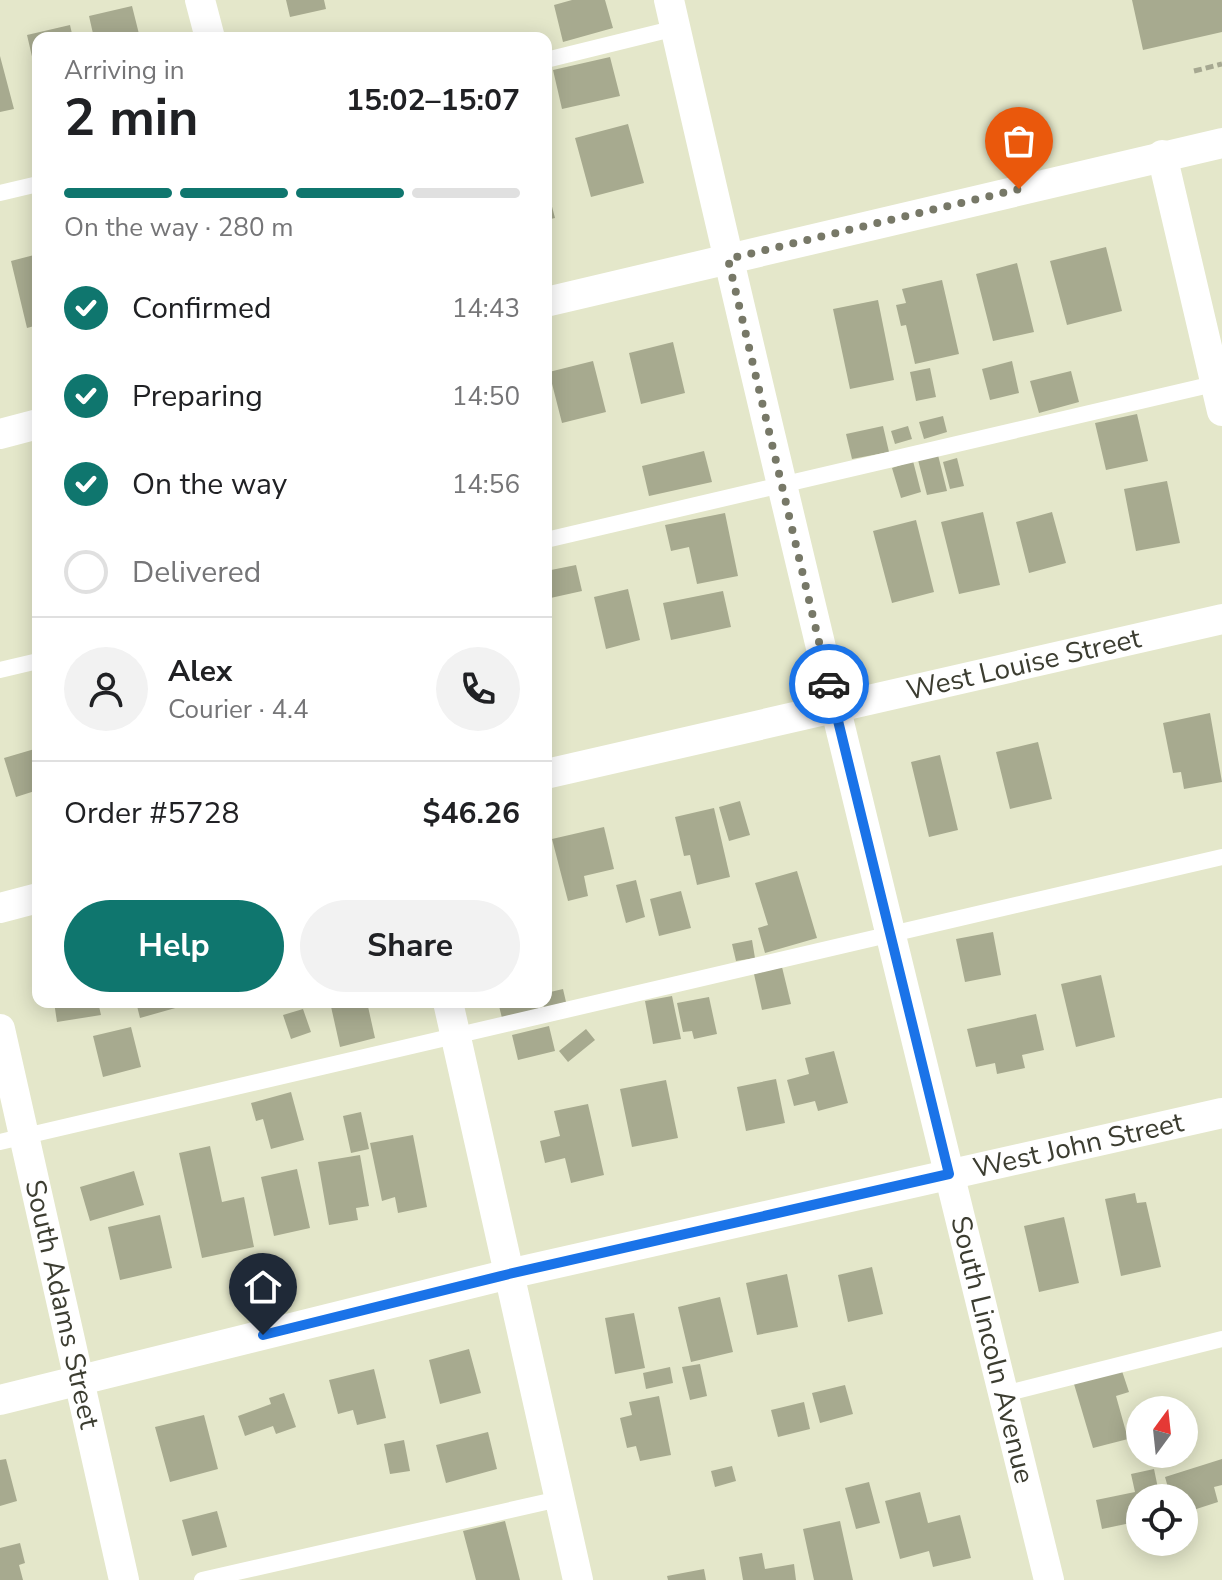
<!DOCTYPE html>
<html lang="en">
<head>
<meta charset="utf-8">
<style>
	body { margin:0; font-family:"Nunito Sans",sans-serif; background:#f2f2f2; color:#202124; height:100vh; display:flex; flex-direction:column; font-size:30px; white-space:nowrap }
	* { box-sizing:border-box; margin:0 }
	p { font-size:26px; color:#757577 }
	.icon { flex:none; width:44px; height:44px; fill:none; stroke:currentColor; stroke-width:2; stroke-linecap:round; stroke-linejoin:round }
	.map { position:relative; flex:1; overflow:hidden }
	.drawer { position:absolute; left:32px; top:32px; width:520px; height:976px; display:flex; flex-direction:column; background:#fff; border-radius:16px; box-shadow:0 4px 20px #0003 }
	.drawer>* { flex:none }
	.needle { width:52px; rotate:15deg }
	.tools { position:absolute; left:1126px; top:1396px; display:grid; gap:16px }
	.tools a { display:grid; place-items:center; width:72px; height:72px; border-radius:50%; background:#fff; box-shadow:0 4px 20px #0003; font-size:40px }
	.pin { position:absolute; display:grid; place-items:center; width:68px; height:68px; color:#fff; margin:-82px -34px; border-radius:50% 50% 50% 0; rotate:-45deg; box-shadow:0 0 8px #0007 }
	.pin .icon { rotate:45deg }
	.courier { position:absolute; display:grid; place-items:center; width:80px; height:80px; margin:-40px; border:6px solid #1a73e8; border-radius:50%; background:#fff; color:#222; box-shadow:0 2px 10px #0007 }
	.summary em { font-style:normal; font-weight:700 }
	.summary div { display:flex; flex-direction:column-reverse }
	.summary { display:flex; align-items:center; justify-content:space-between; height:136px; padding:0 32px }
	h1 { font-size:52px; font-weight:700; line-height:60px }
	.bar { display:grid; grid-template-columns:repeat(4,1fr); gap:12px 8px; align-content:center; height:96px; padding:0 32px }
	.bar i { height:10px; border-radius:6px; background:#e0e0e0 }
	.bar .current { background:#0f766e }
	.bar p { grid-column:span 4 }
	.line { display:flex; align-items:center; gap:20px; padding:0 32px; border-top:2px solid #e0e0e0 }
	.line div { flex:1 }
	.round { display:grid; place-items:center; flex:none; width:84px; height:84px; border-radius:42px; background:#f2f2f2 }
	ol { padding:0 32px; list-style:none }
	li { display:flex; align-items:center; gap:24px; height:88px }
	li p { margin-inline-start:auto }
	li .icon { padding:8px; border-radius:50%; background:#0f766e; color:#fff; stroke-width:4 }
	li:last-child { color:#757577 }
	li i { width:44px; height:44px; border:4px solid #e0e0e0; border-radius:50% }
	.cta { display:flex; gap:16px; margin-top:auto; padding:16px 32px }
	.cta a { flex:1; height:92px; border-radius:48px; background:#0f766e; color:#fff; font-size:32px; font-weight:700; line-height:92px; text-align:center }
	.cta a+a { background:#f2f2f2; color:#202124 }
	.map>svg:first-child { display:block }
	.building { fill:#a7aa8f }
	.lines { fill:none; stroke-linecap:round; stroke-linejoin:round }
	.path { stroke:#a6a891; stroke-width:5; stroke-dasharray:8 4; stroke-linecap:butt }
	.service { stroke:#fff; stroke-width:16 }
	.minor { stroke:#fff; stroke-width:30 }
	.done { stroke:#777867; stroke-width:8; stroke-dasharray:0 14.4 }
	.route { stroke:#1a73e8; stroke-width:10 }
	.labels { text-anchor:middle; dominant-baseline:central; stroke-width:6; stroke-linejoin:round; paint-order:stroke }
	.street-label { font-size:28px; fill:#3c3d31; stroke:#f1f4d7 }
</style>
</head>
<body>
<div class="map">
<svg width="1222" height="1580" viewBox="0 0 1222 1580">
	<rect width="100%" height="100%" fill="#e4e7ca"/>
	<!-- building -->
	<path class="building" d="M286,0H324L326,9L290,17Z
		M572,0H605L613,28L563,42L554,5Z
		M1132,0H1222V32L1143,50Z
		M132,6L140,38H94L89,16Z
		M70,25L73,38H38L37,78L27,35Z
		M0,56L14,109L0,112Z
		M610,57L620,96L562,109L553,70Z
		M628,124L644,183L591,197L575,138Z
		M546,184L555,218L546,220Z
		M1106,247L1122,311L1067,325L1050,261Z
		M38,254V325L27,328L11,261Z
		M1017,263L1034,332L993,341L976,274Z
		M942,280L959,354L915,364L906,325L901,326L896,305L906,303L902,289Z
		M878,300L894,380L850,389L833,309Z
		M673,342L685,393L641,404L629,353Z
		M593,361L606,412L562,423L549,372Z
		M1012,361L1019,393L990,400L982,369Z
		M930,368L936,397L916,401L910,372Z
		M1071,371L1079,402L1039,413L1030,381Z
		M1137,414L1148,461L1106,470L1095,423Z
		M943,416L947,432L924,439L919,422Z
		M883,426L889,452L852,459L846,434Z
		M908,426L912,439L895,444L891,431Z
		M704,451L712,482L649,496L642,466Z
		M938,455L947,491L927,495L918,460Z
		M957,458L964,486L950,489L943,462Z
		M913,461L921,492L901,498L892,468Z
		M1167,481L1180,543L1136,551L1124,489Z
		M983,512L1000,585L959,594L941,522Z
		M1052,512L1066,563L1029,573L1016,522Z
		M725,513L738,576L697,584L689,547L671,551L665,525Z
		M916,520L934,592L892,603L873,531Z
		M576,565L582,591L546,599V571Z
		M628,589L640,640L606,649L594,597Z
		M723,591L731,627L671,640L663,603Z
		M1210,713L1222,782L1184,789L1181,772L1173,773L1163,723Z
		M1038,742L1052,799L1010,809L996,752Z
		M38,748V790L16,797L4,758Z
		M940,755L958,830L929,837L911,762Z
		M740,801L750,835L729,841L719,807Z
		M714,808L730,877L697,885L690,855L684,856L675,817Z
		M604,827L614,869L584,876L588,896L568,901L552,839Z
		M797,871L817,938L765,953L758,928L768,925L755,883Z
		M636,880L645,917L626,923L616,885Z
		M681,891L691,928L659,936L650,899Z
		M993,932L1001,975L965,982L956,939Z
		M752,940L755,958L736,961L732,944Z
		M782,967L791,1004L762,1010L754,974Z
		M1101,975L1115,1037L1076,1047L1061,984Z
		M563,989L566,1002L544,1008L543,1002H546V993Z
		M672,996L681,1039L653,1044L645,1001Z
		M709,997L717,1034L694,1039L692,1031L683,1032L677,1003Z
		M54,1002H98L101,1015L57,1022Z
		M136,1002H193V1003L140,1018Z
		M330,1002H367L375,1038L340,1047Z
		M498,1002H537L539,1010L502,1018Z
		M303,1009L311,1032L291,1039L283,1015Z
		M1036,1014L1044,1050L1022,1055L1025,1068L997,1074L995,1063L976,1067L967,1029Z
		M549,1026L555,1051L518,1060L512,1035Z
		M131,1027L141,1067L103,1077L93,1036Z
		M586,1029L595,1040L568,1062L559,1051Z
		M834,1051L848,1103L818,1111L815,1101L794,1106L787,1080L809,1074L805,1058Z
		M776,1079L785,1123L746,1131L737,1087Z
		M666,1080L678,1138L632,1147L620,1089Z
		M291,1092L304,1140L271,1149L263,1119L256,1121L251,1103Z
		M588,1104L604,1175L571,1183L565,1158L545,1163L540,1141L560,1136L554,1111Z
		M361,1112L369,1149L351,1153L343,1116Z
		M413,1135L427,1207L398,1213L395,1197L382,1201L370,1143Z
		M210,1146L222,1202L244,1197L254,1247L202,1258L179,1153Z
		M360,1155L369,1206L356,1208L358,1220L329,1225L318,1162Z
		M297,1169L310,1228L274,1236L261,1177Z
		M134,1171L144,1205L90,1221L80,1187Z
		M1135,1193L1137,1203L1146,1202L1161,1267L1121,1276L1105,1199Z
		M160,1215L172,1268L120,1280L108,1227Z
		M1064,1217L1079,1283L1039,1292L1024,1226Z
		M872,1267L883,1314L848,1322L838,1275Z
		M787,1274L798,1327L757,1335L746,1283Z
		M720,1297L733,1352L691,1362L678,1307Z
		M634,1313L645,1368L615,1374L605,1318Z
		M469,1349L481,1393L440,1404L429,1360Z
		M700,1364L707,1396L690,1400L682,1367Z
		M670,1367L673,1383L646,1389L643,1373Z
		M374,1369L386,1418L357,1425L353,1410L338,1414L329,1380Z
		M1122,1371L1129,1392L1116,1396L1128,1439L1093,1448L1074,1384Z
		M845,1385L853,1414L820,1423L812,1393Z
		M284,1393L296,1427L276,1434L273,1426L245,1436L238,1416L271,1404L269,1398Z
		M659,1396L671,1455L640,1461L636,1446L627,1448L620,1418L632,1415L629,1402Z
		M804,1402L810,1429L778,1437L771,1410Z
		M204,1415L218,1469L170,1482L155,1427Z
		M488,1432L497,1469L446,1483L436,1445Z
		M404,1440L410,1471L390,1474L384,1444Z
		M6,1459L17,1501L0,1506V1460Z
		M1222,1459V1485L1214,1487L1218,1502L1184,1513V1498H1171L1165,1477Z
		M732,1466L736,1481L715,1487L711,1471Z
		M1154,1469L1160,1498H1140V1521L1102,1529L1096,1500L1135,1492L1131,1474Z
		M869,1482L880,1523L856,1529L845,1488Z
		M920,1492L928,1523L960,1515L971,1558L933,1567L929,1551L900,1559L885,1501Z
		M217,1511L227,1547L192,1556L182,1520Z
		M505,1521L520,1580H476L463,1531Z
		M840,1521L853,1580H814L803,1529Z
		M20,1543L25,1563L19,1565L23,1580H0V1548Z
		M762,1553L765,1569L794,1564L796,1580H743L739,1557Z
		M704,1569L706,1580H668L667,1576Z"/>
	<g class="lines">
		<!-- path -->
		<path class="path" d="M1194,71L1222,64"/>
		<!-- service -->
		<path class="service" d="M546,60L676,28
			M0,193L38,184
			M546,540L1222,382
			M0,670L38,661
			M0,1142L1222,857
			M1004,1394L1222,1339
			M202,1580L559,1499"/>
		<!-- minor -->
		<g class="minor">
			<path d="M200,0L210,38"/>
			<path id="s1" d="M669,0C789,528 920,1054 1049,1580"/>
			<path d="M1162,155L1222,411"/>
			<path d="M546,302L1222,143"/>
			<path d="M0,434L38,424"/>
			<path id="s2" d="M546,774L1222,619"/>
			<path d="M0,908L38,898"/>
			<path d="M448,1002L578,1580"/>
			<path id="s3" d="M0,1029L124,1580"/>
			<path id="s4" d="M0,1400L509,1274L1222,1113"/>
		</g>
	</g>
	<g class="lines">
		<!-- done -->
		<path class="done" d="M829,684L728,259L1019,189"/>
		<!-- route -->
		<path class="route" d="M263,1335L509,1274L949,1174L829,684"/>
	</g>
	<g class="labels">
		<!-- street labels -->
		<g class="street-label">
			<text stroke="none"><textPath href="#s2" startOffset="490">West Louise Street</textPath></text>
			<text stroke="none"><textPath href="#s4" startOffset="1108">West John Street</textPath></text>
			<text stroke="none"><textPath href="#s3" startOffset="282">South Adams Street</textPath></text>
			<text stroke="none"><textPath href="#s1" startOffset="1388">South Lincoln Avenue</textPath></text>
		</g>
	</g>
</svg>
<div class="tools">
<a><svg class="needle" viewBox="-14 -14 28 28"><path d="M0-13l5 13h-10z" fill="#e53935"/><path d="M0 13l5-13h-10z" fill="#757577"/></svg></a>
<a><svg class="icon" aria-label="locate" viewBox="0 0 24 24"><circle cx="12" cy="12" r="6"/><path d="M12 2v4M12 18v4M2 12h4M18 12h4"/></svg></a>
</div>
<div class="pin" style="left:1019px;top:189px;background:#ea580c"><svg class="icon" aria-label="bag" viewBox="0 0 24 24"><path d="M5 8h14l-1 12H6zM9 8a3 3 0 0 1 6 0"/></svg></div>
<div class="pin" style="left:263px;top:1335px;background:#1f2937"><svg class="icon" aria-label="home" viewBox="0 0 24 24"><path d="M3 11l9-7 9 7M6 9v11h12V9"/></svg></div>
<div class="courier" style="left:829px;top:684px"><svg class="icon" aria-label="car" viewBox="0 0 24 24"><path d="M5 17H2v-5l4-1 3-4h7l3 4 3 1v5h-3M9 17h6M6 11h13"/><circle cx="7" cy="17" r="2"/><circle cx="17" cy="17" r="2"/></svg></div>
<section class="drawer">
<div class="summary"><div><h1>2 min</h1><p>Arriving in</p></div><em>15:02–15:07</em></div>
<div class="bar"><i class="current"></i><i class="current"></i><i class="current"></i><i></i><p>On the way · 280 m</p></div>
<ol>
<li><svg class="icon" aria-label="check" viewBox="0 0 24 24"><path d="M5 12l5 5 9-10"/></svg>Confirmed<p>14:43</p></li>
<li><svg class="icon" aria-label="check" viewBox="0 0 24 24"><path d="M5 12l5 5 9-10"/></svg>Preparing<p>14:50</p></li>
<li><svg class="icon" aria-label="check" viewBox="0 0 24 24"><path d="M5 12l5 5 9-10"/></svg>On the way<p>14:56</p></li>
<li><i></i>Delivered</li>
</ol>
<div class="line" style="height:144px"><a class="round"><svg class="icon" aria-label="person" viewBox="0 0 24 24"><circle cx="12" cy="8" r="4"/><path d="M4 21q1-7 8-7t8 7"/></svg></a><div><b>Alex</b><p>Courier · 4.4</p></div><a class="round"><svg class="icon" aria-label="phone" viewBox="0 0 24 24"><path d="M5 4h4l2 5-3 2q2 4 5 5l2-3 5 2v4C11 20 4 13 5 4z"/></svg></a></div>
<div class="line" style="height:104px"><div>Order #5728</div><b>$46.26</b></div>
<div class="cta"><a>Help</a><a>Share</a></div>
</section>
</div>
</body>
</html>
